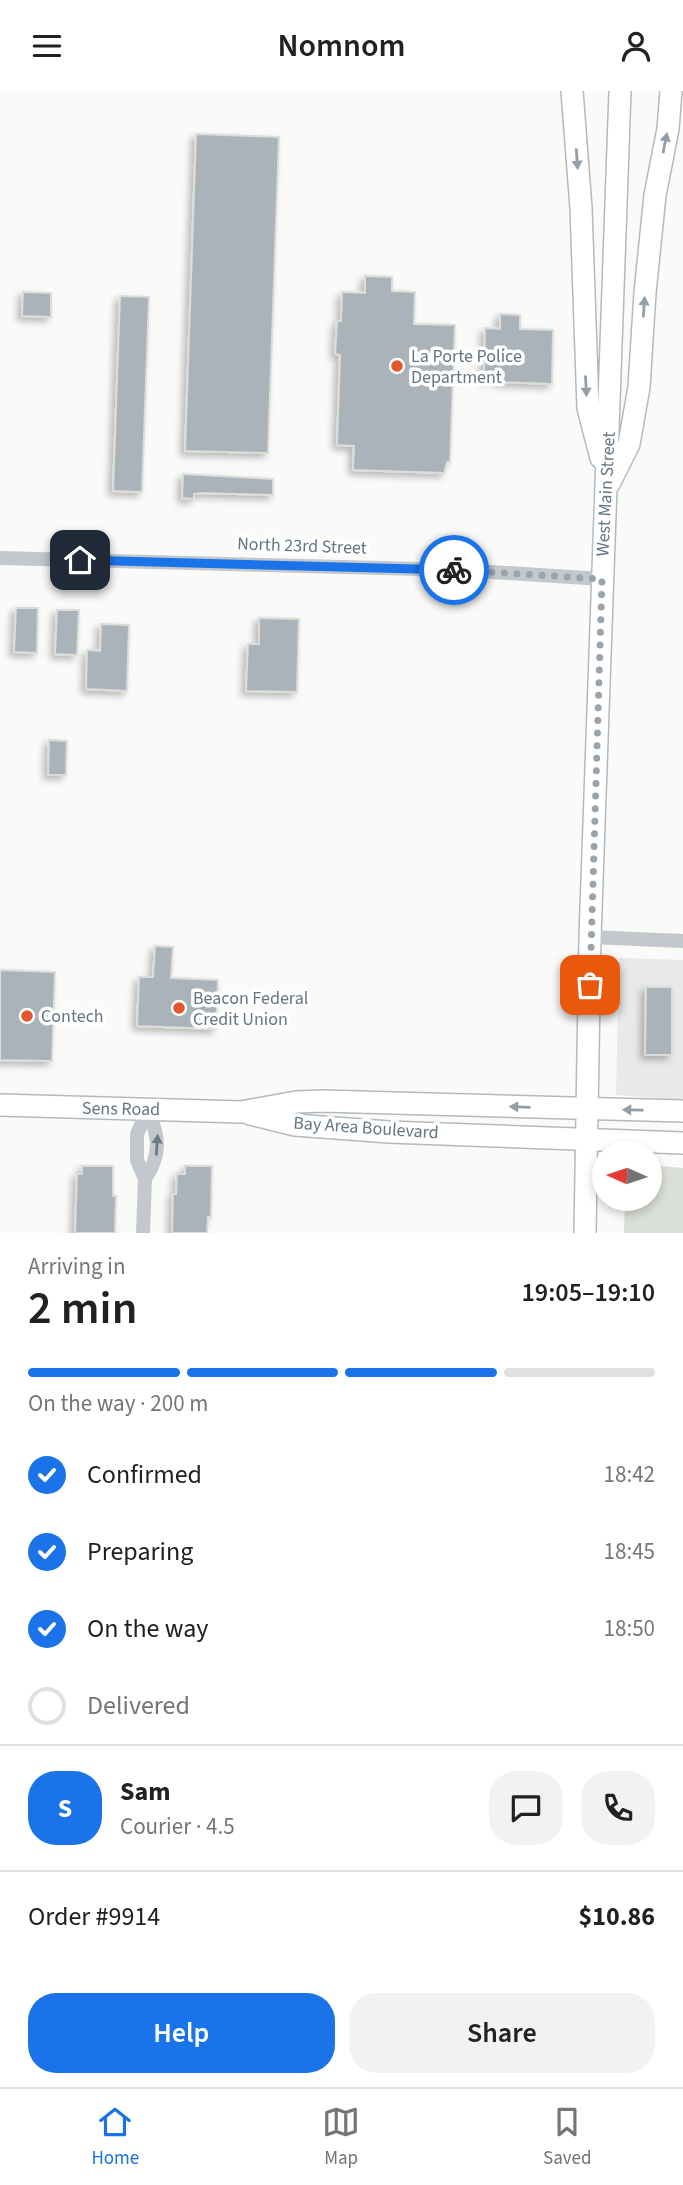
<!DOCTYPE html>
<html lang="en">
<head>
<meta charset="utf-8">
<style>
	body { margin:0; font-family:"Source Sans 3",sans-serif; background:#f2f2f2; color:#202124; height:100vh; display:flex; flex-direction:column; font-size:26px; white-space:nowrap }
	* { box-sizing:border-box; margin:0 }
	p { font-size:23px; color:#757577 }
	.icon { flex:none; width:38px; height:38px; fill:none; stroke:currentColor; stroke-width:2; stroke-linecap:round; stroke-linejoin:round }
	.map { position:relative; height:1142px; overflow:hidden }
	.details { display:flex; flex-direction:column; background:#fff; flex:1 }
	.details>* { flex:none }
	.needle { width:46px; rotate:273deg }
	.buttons { position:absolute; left:592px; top:1050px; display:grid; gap:14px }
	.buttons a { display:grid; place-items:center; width:70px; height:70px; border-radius:50%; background:#fff; box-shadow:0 4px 10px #0003; font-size:35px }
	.pin { position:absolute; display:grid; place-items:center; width:60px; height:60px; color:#fff; margin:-30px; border-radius:14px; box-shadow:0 4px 10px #0006 }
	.courier { position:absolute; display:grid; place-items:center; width:70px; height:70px; margin:-35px; border:5px solid #1a73e8; border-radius:50%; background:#fff; color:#222; box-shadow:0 2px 9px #0007 }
	.head em { font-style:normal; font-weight:600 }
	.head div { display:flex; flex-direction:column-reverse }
	.head { display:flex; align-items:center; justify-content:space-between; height:119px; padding:0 28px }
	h1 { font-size:46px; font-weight:600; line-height:52px }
	.bar { display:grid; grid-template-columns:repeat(4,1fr); gap:10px 7px; align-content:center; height:84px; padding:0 28px }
	.bar i { height:9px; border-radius:5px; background:#e0e0e0 }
	.bar .current { background:#1a73e8 }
	.bar p { grid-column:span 4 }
	.line { display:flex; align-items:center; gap:18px; padding:0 28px; border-top:2px solid #e0e0e0 }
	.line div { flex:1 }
	.round { display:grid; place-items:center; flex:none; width:74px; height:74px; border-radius:28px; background:#f2f2f2 }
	ol { padding:0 28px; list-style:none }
	li { display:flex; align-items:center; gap:21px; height:77px }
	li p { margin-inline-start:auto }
	li .icon { padding:7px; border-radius:50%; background:#1a73e8; color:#fff; stroke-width:4 }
	li:last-child { color:#757577 }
	li i { width:38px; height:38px; border:4px solid #e0e0e0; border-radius:50% }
	.action { display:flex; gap:14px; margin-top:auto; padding:14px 28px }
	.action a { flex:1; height:80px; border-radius:28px; background:#1a73e8; color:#fff; font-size:28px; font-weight:600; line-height:80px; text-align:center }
	.action a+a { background:#f2f2f2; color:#202124 }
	header { display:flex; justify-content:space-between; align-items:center; height:91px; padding:0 28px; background:#fff; font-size:32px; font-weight:600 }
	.menu { display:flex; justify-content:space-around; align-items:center; height:98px; border-top:2px solid #e0e0e0; background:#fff; font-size:19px; color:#757577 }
	.menu a { display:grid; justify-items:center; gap:4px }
	.menu .current { color:#1a73e8 }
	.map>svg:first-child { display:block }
	.built { fill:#e8e9e9 }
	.green { fill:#dadfd7 }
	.building { fill:#aab3b9; stroke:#dcdcda; stroke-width:2; filter:url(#shadow) }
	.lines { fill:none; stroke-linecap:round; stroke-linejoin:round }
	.secondary-casing { stroke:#b3babf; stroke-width:24 }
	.minor { stroke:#c3c8cc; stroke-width:14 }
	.secondary { stroke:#fff; stroke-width:21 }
	.oneway { fill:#939fa8 }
	.oneway2 { fill:#6a7a87 }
	.done { stroke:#99a4ac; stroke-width:7; stroke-dasharray:0 12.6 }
	.route { stroke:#1a73e8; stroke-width:9 }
	.poi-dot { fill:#e4572e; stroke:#fff; stroke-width:2.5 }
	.labels { text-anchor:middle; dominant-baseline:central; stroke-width:7; stroke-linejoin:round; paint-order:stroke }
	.poi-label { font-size:18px; fill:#657683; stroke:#fff; text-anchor:start }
	.street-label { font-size:18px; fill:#657683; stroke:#fff }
</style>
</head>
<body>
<header><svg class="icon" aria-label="menu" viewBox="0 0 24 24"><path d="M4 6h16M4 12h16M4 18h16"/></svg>Nomnom<svg class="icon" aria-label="person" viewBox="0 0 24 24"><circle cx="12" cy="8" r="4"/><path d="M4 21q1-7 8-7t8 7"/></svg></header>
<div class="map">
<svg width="683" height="1142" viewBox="0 0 683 1142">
	<defs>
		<filter id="shadow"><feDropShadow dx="-4" dy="4" stdDeviation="3.5" flood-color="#0004"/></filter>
	</defs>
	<rect width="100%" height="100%" fill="#fafaf8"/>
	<!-- built -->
	<path class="built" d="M619,867L683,869V1009L616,1004Z"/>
	<!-- green -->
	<path class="green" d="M649,1074L683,1077V1142H624L625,1108H649Z"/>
	<!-- building -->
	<path class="building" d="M196,43L279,46L268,362L185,360Z
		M365,185L392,186V200L415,201L414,233L455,234L450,371H447L444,382L353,379L354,355L337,354L340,264L335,263L337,230H341L342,201L365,202Z
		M23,201L51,202V226L22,225Z
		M120,205L149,206L142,401L113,400Z
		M500,223L520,224V238L553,239L552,293L499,291V288H484L485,237L500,238Z
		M183,383L273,388V404L201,402L194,403V408L182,407Z
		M16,517H38L37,562L14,561Z
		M57,519H79L77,564L55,563Z
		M259,527L299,528L297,601L246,600L248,553H259Z
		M101,533L129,534L127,600L86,598L87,559L100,560Z
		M49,649L67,650L66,684H48Z
		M155,855L173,856L171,887L218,889L216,938L137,935L139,886H153Z
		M0,879L55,881L52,970L0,969Z
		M646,896H672V964H645Z
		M82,1075H113V1105H116L115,1142H75L77,1083H82Z
		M185,1075H212L211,1126H208L207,1142H172L173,1103H176L177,1083H185Z"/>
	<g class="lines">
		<!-- secondary casing -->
		<g class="secondary-casing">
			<path id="secondary" d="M572,0L581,117L588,317L601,367
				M609,393L629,353L639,296L645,202L655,104L668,38L671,0
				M0,1014L241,1021L296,1011L323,1010L683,1020
				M250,1023L295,1034L389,1041L683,1052
				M585,1142L590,846L620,0"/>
		</g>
		<!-- minor -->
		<path class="minor" d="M0,467L459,479L602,488
			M590,846L683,850
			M145,1088C162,1062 159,1046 148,1019
			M143,1142L145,1088L137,1069V1043L148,1019"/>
		<!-- secondary -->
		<use href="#secondary" class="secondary"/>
	</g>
	<!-- one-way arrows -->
	<defs><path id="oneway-solid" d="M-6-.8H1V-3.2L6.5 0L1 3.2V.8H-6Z" transform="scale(1.75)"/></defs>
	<g class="oneway">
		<use href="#oneway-solid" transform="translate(665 52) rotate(-79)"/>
		<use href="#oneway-solid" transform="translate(577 68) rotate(86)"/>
		<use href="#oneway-solid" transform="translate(644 216) rotate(-86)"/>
		<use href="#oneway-solid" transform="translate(586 295) rotate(87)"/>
		<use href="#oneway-solid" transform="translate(520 1016) rotate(-178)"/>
		<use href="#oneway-solid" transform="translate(633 1019) rotate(-179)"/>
	</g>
	<use class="oneway2" href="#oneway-solid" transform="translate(157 1054) rotate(-86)"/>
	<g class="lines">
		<!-- done -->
		<path class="done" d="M454,479L602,488L590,894"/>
		<!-- route -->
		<path class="route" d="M80,469L454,479"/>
	</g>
	<!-- markers -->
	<g class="poi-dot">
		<circle cx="397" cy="275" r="7"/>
		<circle cx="179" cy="917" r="7"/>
		<circle cx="27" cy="925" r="7"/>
	</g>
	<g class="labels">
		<!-- poi labels -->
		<g class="poi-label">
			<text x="411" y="265">La Porte Police<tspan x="411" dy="21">Department</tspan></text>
			<text x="193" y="907">Beacon Federal<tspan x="193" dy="21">Credit Union</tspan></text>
			<text x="41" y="925">Contech</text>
		</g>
		<!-- street labels -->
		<g class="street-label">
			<text transform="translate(606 403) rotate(-87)">West Main Street</text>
			<text transform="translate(302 455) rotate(2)">North 23rd Street</text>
			<text transform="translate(121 1018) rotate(1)">Sens Road</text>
			<text transform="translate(366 1037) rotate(4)">Bay Area Boulevard</text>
		</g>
	</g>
</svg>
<div class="buttons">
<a><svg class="needle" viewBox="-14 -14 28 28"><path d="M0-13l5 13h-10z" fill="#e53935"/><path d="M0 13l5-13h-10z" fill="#757577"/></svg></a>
</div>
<div class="pin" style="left:590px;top:894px;background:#ea580c"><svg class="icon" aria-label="bag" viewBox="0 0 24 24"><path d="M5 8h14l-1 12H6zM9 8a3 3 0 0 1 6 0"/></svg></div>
<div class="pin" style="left:80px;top:469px;background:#1f2937"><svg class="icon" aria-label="home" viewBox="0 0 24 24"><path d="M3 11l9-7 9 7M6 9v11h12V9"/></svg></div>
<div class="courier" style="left:454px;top:479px"><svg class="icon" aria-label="bike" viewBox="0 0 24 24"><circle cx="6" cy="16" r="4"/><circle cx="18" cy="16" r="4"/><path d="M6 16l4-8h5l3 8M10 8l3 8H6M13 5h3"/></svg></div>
</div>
<section class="details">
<div class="head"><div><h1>2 min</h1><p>Arriving in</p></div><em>19:05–19:10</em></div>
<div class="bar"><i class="current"></i><i class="current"></i><i class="current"></i><i></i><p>On the way · 200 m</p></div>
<ol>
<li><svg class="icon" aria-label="check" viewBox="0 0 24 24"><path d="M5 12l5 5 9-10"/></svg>Confirmed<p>18:42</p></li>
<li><svg class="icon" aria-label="check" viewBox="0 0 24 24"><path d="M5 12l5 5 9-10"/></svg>Preparing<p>18:45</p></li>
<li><svg class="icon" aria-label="check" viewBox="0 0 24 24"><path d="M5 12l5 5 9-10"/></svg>On the way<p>18:50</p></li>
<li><i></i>Delivered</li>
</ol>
<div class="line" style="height:126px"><b class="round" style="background:#1a73e8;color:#fff">S</b><div><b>Sam</b><p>Courier · 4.5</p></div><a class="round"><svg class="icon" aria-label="chat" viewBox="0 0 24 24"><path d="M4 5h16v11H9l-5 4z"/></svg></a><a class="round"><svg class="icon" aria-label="phone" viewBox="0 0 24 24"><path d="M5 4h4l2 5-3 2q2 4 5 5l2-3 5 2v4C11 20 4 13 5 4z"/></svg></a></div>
<div class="line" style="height:91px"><div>Order #9914</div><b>$10.86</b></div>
<div class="action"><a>Help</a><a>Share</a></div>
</section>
<nav class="menu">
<a class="current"><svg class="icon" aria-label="home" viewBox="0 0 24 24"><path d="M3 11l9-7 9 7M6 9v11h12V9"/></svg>Home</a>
<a><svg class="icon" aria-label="map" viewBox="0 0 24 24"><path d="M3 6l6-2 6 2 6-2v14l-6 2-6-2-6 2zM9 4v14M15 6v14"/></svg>Map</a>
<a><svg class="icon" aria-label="saved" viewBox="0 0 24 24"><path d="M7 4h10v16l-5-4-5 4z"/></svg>Saved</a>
</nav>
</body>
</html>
